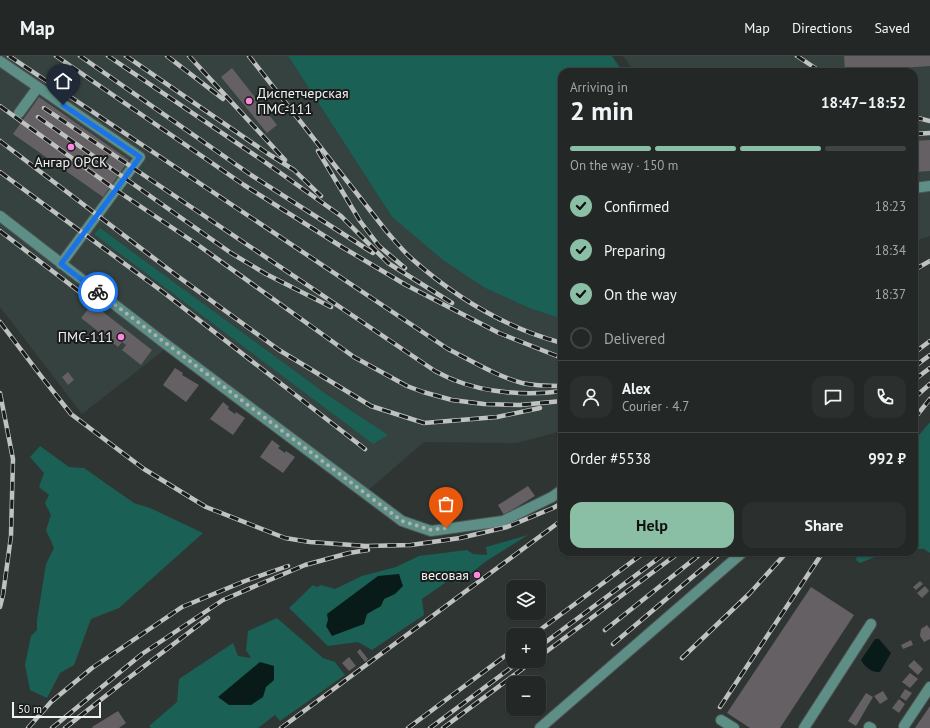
<!DOCTYPE html>
<html lang="en">
<head>
<meta charset="utf-8">
<style>
	body { margin:0; font-family:"PT Sans",sans-serif; background:#2b302e; color:#f1f3f6; height:100vh; display:flex; flex-direction:column; font-size:15px; white-space:nowrap }
	* { box-sizing:border-box; margin:0 }
	p { font-size:13px; color:#a3a6a7 }
	.icon { flex:none; width:22px; height:22px; fill:none; stroke:currentColor; stroke-width:2; stroke-linecap:round; stroke-linejoin:round }
	.map { position:relative; flex:1; overflow:hidden }
	.drawer { position:absolute; left:558px; top:12px; width:360px; height:488px; display:flex; flex-direction:column; background:#232826; border-radius:12px; box-shadow:0 1px 3px #0004,0 0 0 1px #404443 }
	.drawer>* { flex:none }
	.buttons { position:absolute; left:506px; top:524px; display:grid; gap:8px }
	.buttons a { display:grid; place-items:center; width:40px; height:40px; border-radius:8px; background:#232826; box-shadow:0 1px 3px #0004,0 0 0 1px #404443; font-size:20px }
	.scale { position:absolute; left:12px; bottom:10px; width:89px; box-sizing:border-box; padding-left:4px; border:2px solid #eff2f2; border-top:0; font-size:11px; line-height:14px; white-space:nowrap; color:#eff2f2; -webkit-text-stroke:3px #191c1b; paint-order:stroke }
	.pin { position:absolute; display:grid; place-items:center; width:34px; height:34px; color:#fff; margin:-41px -17px; border-radius:50% 50% 50% 0; rotate:-45deg; box-shadow:0 0 4px #0007 }
	.pin .icon { rotate:45deg }
	.courier { position:absolute; display:grid; place-items:center; width:40px; height:40px; margin:-20px; border:3px solid #1a73e8; border-radius:50%; background:#fff; color:#222; box-shadow:0 1px 5px #0007 }
	.head em { font-style:normal; font-weight:600 }
	.head div { display:flex; flex-direction:column-reverse }
	.head { display:flex; align-items:center; justify-content:space-between; height:68px; padding:0 12px }
	h1 { font-size:26px; font-weight:600; line-height:30px }
	.bar { display:grid; grid-template-columns:repeat(4,1fr); gap:6px 4px; align-content:center; height:48px; padding:0 12px }
	.bar i { height:5px; border-radius:3px; background:#404443 }
	.bar .selected { background:#8abfa5 }
	.bar p { grid-column:span 4 }
	.line { display:flex; align-items:center; gap:10px; padding:0 12px; border-top:1px solid #404443 }
	.line div { flex:1 }
	.round { display:grid; place-items:center; flex:none; width:42px; height:42px; border-radius:12px; background:#2b302e }
	ol { padding:0 12px; list-style:none }
	li { display:flex; align-items:center; gap:12px; height:44px }
	li p { margin-inline-start:auto }
	li .icon { padding:4px; border-radius:50%; background:#8abfa5; color:#111; stroke-width:4 }
	li:last-child { color:#a3a6a7 }
	li i { width:22px; height:22px; border:2px solid #404443; border-radius:50% }
	.cta { display:flex; gap:8px; margin-top:auto; padding:8px 12px }
	.cta a { flex:1; height:46px; border-radius:12px; background:#8abfa5; color:#111; font-size:16px; font-weight:600; line-height:46px; text-align:center }
	.cta a+a { background:#2b302e; color:#f1f3f6 }
	header { display:flex; align-items:center; gap:24px; box-sizing:border-box; height:56px; padding:0 20px; background:#232826; border-bottom:1px solid #404443 }
	header strong { font-size:19px }
	nav { display:flex; gap:22px; margin-inline-start:auto; font-size:14px }
	.map>svg:first-child { display:block }
	.built { fill:#35423f }
	.green { fill:#1a6055 }
	.water { fill:#091b18 }
	.building { fill:#656063 }
	.lines { fill:none; stroke-linecap:round; stroke-linejoin:round }
	.minor-casing { stroke:#4e5352; stroke-width:12 }
	.minor { stroke:#5d8f86; stroke-width:10 }
	.rail-casing { stroke:#bec2c1; stroke-width:4.5 }
	.rail { stroke:#191c1b; stroke-width:3; stroke-dasharray:9; stroke-linecap:butt }
	.done { stroke:#acb0af; stroke-width:4; stroke-dasharray:0 7.2 }
	.route { stroke:#1a73e8; stroke-width:5 }
	.poi-dot { fill:#fe86e0; stroke:#191c1b; stroke-width:1.5 }
	.labels { text-anchor:middle; dominant-baseline:central; stroke-width:4; stroke-linejoin:round; paint-order:stroke }
	.poi-label { font-size:14px; fill:#eff2f2; stroke:#191c1b; text-anchor:end }
</style>
</head>
<body>
<header>
<strong>Map</strong>
<nav><a>Map</a><a>Directions</a><a>Saved</a></nav>
</header>
<div class="map">
<svg width="930" height="672" viewBox="0 0 930 672">
	<rect width="100%" height="100%" fill="#2f3533"/>
	<!-- built -->
	<path class="built" d="M0,0H288L392,161L485,232L529,252L562,263V375L517,387L424,386L366,436L173,287L82,358L0,251Z
		M623,0H930V180L914,185V16H635Z"/>
	<!-- green -->
	<path class="green" d="M288,0H612L623,16H562V263L529,252L485,232L443,204L392,161Z
		M100,172L326,338L388,379L373,388L94,178Z
		M930,366V497L924,493H914V385Z
		M40,390L69,411L84,412L134,447L150,452L203,477L119,552L91,563L74,609L60,617L47,642L30,634L25,609L31,580L37,574V564L46,508L54,492L46,474L51,459L45,447L49,439L39,431L44,417L30,401Z
		M528,479L485,506L459,527L449,524L422,543L424,559L372,594L358,586L328,590L289,552L313,529L317,531L321,529L335,533L362,520L396,511L419,500L467,494L473,498L487,499L486,491Z
		M858,496H887L860,507L856,504Z
		M277,562L323,602L335,606L345,619L280,665L275,659L258,672H151L149,670L177,646L179,623L233,587L238,600L251,602L246,594L248,575Z"/>
	<!-- water -->
	<path class="water" d="M399,518L403,530L395,538L384,543L381,550L367,558L364,568L332,580L326,570L328,564L327,558L378,520Z
		M875,583H879L891,597L880,616C872,617 865,611 861,604Z
		M260,606L274,610V624L266,631L263,641L251,649H229L218,641Z"/>
	<!-- building -->
	<path class="building" d="M844,0H930V10L845,16Z
		M232,12L277,69L267,77L221,21Z
		M39,41L129,104L103,141L13,78Z
		M930,84V115L914,116V85Z
		M90,251L96,255L98,252L152,294L141,309L122,294L126,289L122,286L118,291L81,262Z
		M175,312L183,317L182,319L199,329L186,346L163,329Z
		M68,316L74,324L68,329L62,321Z
		M223,346L229,351L228,353L235,358L236,356L245,362L233,379L210,363Z
		M272,384L280,390L278,392L285,397L286,395L295,401L283,417L260,401Z
		M528,430L535,440L504,459L498,449Z
		M479,514L482,518L475,524L472,520Z
		M920,525L923,528L916,534L913,531Z
		M925,530L929,535L922,542L917,537Z
		M811,531L854,559L780,672H750L727,657Z
		M927,569L930,573V583L924,586L920,580L921,573Z
		M911,584L913,589L903,593L901,589Z
		M360,593L368,603L365,606L357,596Z
		M349,601L356,610L349,615L342,607Z
		M914,604L923,613L918,619L908,610Z
		M910,617L918,623L910,632L902,626Z
		M905,633L912,637L906,645L900,641Z
		M883,635L888,643L880,648L874,640Z
		M866,637L873,641L856,670L848,665Z
		M899,643L905,648L899,657L892,652Z
		M930,650V672H915Z
		M118,655L126,667L119,672H93L92,671Z"/>
	<g class="lines">
		<!-- minor casing -->
		<g class="minor-casing">
			<path id="minor" d="M0,5L140,101L61,208
				M19,57L38,31
				M914,132L930,130
				M0,160L163,286L402,465L431,475L503,465L552,441L562,434
				M721,664L734,672
				M904,670L930,631
				M869,671L871,672
				M540,672L743,496
				M804,672L871,568"/>
		</g>
		<!-- minor -->
		<use href="#minor" class="minor"/>
		<!-- rail casing -->
		<g class="rail-casing">
			<path id="rail" d="M9,0L448,293C472,305 496,320 522,327C535,330 549,330 562,330
				M56,0L244,129L342,191L406,229L499,277L562,302
				M80,0L251,119L373,197
				M108,0L262,104L341,160L388,207L452,247
				M126,0L267,97L294,114L321,140
				M167,0L223,43
				M189,0L285,104
				M249,0L387,176C395,185 403,195 412,203C455,241 506,272 562,287
				M797,0L821,16
				M0,50L116,134L198,189L354,301L407,330L423,336L452,344L484,348L520,349L562,345
				M44,52L435,315C441,318 448,322 454,324C486,337 528,340 562,335
				M38,61L231,197L266,218L331,251
				M914,61L930,65
				M914,78L930,77
				M0,85L176,219L279,294L371,350L424,367L497,361L540,352
				M318,95L360,165L379,190L405,212
				M0,116L163,236L365,393
				M0,175L85,240
				M914,214L930,205
				M0,266L41,320L71,358L120,395L144,413L206,451L285,482L310,486L366,490L411,489L460,482L507,471L553,452L562,447
				M914,297L930,285
				M914,311L930,299
				M914,324L930,312
				M0,337L13,403L11,480L3,539L0,551
				M914,342L930,328
				M914,363L930,343
				M605,574L703,496
				M533,579L645,496
				M613,588L722,496
				M539,591L667,496
				M539,601L680,496
				M682,602L750,537L787,496
				M720,651L823,496
				M28,672L51,646L92,612L182,551L245,525L288,510
				M52,672L142,598L223,544L260,528L305,509L349,497L368,494
				M65,672L122,627L208,562
				M281,672L562,464
				M408,672L513,594
				M430,672L520,605
				M443,672L533,605"/>
		</g>
		<!-- rail -->
		<use href="#rail" class="rail"/>
	</g>
	<g class="lines">
		<!-- done -->
		<path class="done" d="M98,236L402,465L431,474L446,472"/>
		<!-- route -->
		<path class="route" d="M63,49L140,101L61,208L98,236"/>
	</g>
	<!-- markers -->
	<g class="poi-dot">
		<circle cx="249" cy="45" r="4"/>
		<circle cx="71" cy="91" r="4"/>
		<circle cx="121" cy="281" r="4"/>
		<circle cx="477" cy="519" r="4"/>
	</g>
	<g class="labels">
		<!-- poi labels -->
		<g class="poi-label">
			<text x="257" y="37" text-anchor="start">Диспетчерская<tspan x="257" dy="16">ПМС-111</tspan></text>
			<text x="71" y="106" text-anchor="middle">Ангар ОРСК</text>
			<text x="113" y="281">ПМС-111</text>
			<text x="469" y="519">весовая</text>
		</g>
	</g>
</svg>
<div class="buttons">
<a><svg class="icon" aria-label="layers" viewBox="0 0 24 24"><path d="M12 4l9 5-9 5-9-5zM3 14l9 5 9-5"/></svg></a>
<a>+</a>
<a>−</a>
</div>
<div class="scale">50 m</div>
<div class="pin" style="left:446px;top:472px;background:#ea580c"><svg class="icon" aria-label="bag" viewBox="0 0 24 24"><path d="M5 8h14l-1 12H6zM9 8a3 3 0 0 1 6 0"/></svg></div>
<div class="pin" style="left:63px;top:49px;background:#1f2937"><svg class="icon" aria-label="home" viewBox="0 0 24 24"><path d="M3 11l9-7 9 7M6 9v11h12V9"/></svg></div>
<div class="courier" style="left:98px;top:236px"><svg class="icon" aria-label="bike" viewBox="0 0 24 24"><circle cx="6" cy="16" r="4"/><circle cx="18" cy="16" r="4"/><path d="M6 16l4-8h5l3 8M10 8l3 8H6M13 5h3"/></svg></div>
<section class="drawer">
<div class="head"><div><h1>2 min</h1><p>Arriving in</p></div><em>18:47–18:52</em></div>
<div class="bar"><i class="selected"></i><i class="selected"></i><i class="selected"></i><i></i><p>On the way · 150 m</p></div>
<ol>
<li><svg class="icon" aria-label="check" viewBox="0 0 24 24"><path d="M5 12l5 5 9-10"/></svg>Confirmed<p>18:23</p></li>
<li><svg class="icon" aria-label="check" viewBox="0 0 24 24"><path d="M5 12l5 5 9-10"/></svg>Preparing<p>18:34</p></li>
<li><svg class="icon" aria-label="check" viewBox="0 0 24 24"><path d="M5 12l5 5 9-10"/></svg>On the way<p>18:37</p></li>
<li><i></i>Delivered</li>
</ol>
<div class="line" style="height:72px"><a class="round"><svg class="icon" aria-label="person" viewBox="0 0 24 24"><circle cx="12" cy="8" r="4"/><path d="M4 21q1-7 8-7t8 7"/></svg></a><div><b>Alex</b><p>Courier · 4.7</p></div><a class="round"><svg class="icon" aria-label="chat" viewBox="0 0 24 24"><path d="M4 5h16v11H9l-5 4z"/></svg></a><a class="round"><svg class="icon" aria-label="phone" viewBox="0 0 24 24"><path d="M5 4h4l2 5-3 2q2 4 5 5l2-3 5 2v4C11 20 4 13 5 4z"/></svg></a></div>
<div class="line" style="height:52px"><div>Order #5538</div><b>992 ₽</b></div>
<div class="cta"><a>Help</a><a>Share</a></div>
</section>
</div>
</body>
</html>
